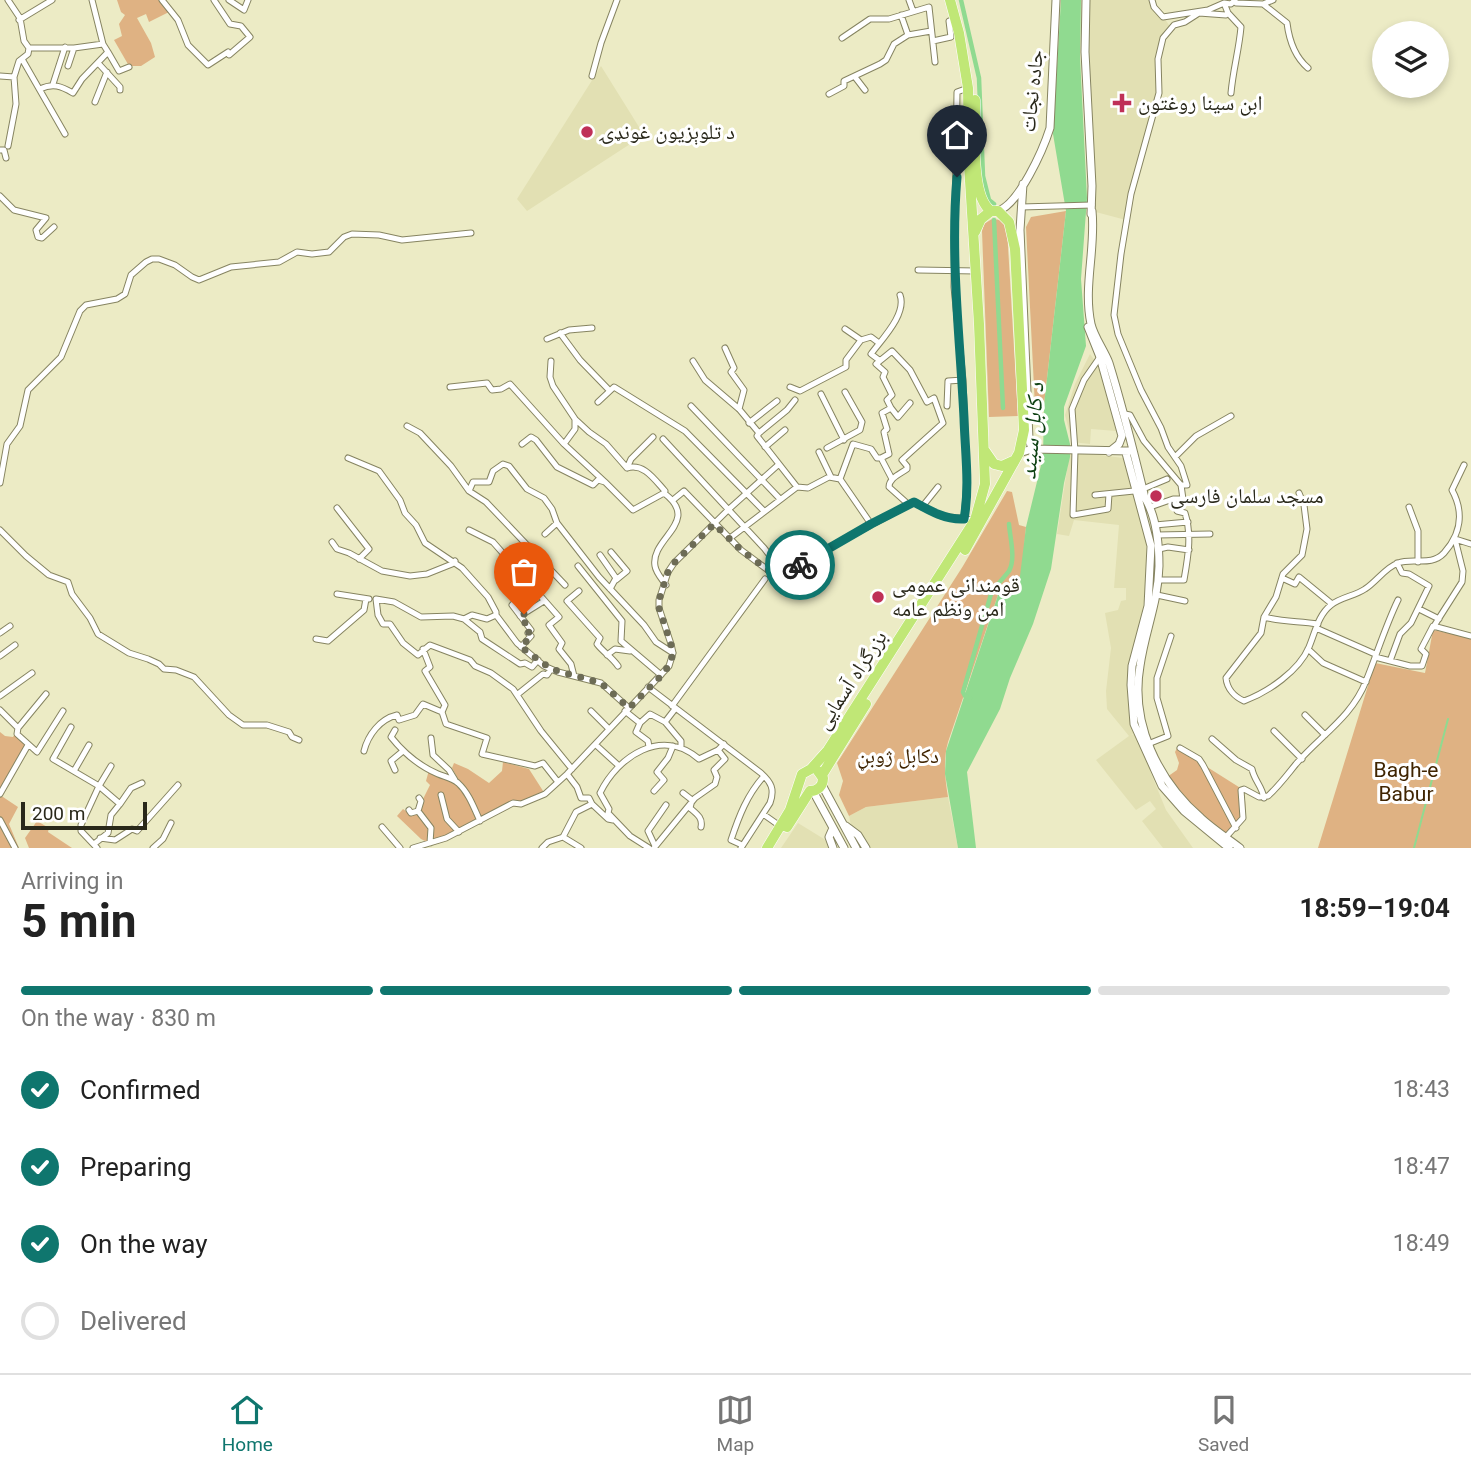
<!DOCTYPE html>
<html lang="en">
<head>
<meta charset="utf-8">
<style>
	body { margin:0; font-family:Roboto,"Noto Naskh Arabic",sans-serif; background:#f6f6f6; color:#222; height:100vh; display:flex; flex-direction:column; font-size:26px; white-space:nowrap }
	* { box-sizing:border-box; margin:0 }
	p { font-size:23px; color:#767676 }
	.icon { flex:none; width:38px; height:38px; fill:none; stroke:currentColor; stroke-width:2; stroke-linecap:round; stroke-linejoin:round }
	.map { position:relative; height:848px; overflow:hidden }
	.panel { display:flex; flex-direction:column; background:#fff; flex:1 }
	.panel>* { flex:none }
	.buttons { position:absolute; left:1372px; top:21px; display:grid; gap:14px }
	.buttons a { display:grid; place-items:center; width:77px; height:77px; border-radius:50%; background:#fff; box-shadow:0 4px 10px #0003; font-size:35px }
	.scale { position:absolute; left:21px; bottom:18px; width:126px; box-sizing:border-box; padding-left:7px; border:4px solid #29281a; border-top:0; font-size:19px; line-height:24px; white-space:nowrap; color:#29281a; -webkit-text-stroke:5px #fff; paint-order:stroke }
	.pin { position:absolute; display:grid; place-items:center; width:60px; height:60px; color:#fff; margin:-72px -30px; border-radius:50% 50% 50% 0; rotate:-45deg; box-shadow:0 0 7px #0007 }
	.pin .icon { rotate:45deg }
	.courier { position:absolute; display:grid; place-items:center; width:70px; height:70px; margin:-35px; border:5px solid #0f766e; border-radius:50%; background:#fff; color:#222; box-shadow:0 2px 9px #0007 }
	.overview em { font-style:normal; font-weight:700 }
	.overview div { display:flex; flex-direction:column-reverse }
	.overview { display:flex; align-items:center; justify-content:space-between; height:119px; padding:0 21px }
	h1 { font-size:46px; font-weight:700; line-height:52px }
	.bar { display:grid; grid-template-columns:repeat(4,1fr); gap:10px 7px; align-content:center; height:84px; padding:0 21px }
	.bar i { height:9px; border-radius:5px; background:#e0e0e0 }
	.bar .selected { background:#0f766e }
	.bar p { grid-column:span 4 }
	ol { padding:0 21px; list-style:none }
	li { display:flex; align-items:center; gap:21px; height:77px }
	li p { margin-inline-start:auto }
	li .icon { padding:7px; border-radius:50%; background:#0f766e; color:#fff; stroke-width:4 }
	li:last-child { color:#767676 }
	li i { width:38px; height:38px; border:4px solid #e0e0e0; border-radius:50% }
	.tabs { display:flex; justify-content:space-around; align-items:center; height:98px; border-top:2px solid #e0e0e0; background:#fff; font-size:19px; color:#767676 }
	.tabs a { display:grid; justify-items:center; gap:4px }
	.tabs .selected { color:#0f766e }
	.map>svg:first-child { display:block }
	.built { fill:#e2e0b3 }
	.green { fill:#dfb283 }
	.water { fill:#90da90 }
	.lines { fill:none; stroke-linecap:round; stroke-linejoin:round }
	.stream { stroke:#90da90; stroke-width:2 }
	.canal { stroke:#90da90; stroke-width:4.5 }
	.street-casing { stroke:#868461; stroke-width:7 }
	.secondary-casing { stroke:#868461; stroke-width:9 }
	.highway-casing { stroke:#fff; stroke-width:11 }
	.street { stroke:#fff; stroke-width:5 }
	.secondary { stroke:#fff; stroke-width:7 }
	.highway { stroke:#c0e776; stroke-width:10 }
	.done { stroke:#6d6c56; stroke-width:7; stroke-dasharray:0 12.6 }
	.route { stroke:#0f766e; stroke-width:9 }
	.poi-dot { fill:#bf3057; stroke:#fff; stroke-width:2.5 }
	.labels { text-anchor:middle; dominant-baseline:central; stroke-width:6; stroke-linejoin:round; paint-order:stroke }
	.street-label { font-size:21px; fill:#29281a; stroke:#fff }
	.poi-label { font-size:21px; fill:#29281a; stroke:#fff; text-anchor:start }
	.park-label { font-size:21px; fill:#402502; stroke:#fff }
	.water-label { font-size:23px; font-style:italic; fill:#0d4112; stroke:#fff }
</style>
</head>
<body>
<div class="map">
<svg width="1471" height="848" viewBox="0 0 1471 848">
	<rect width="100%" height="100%" fill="#ecebc5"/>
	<!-- built -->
	<path class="built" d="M1086,0H1152L1171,28L1160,49V85L1126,220L1092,211Z
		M601,66L644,135L527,211L517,199Z
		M1090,354L1098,365L1116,431L1091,429L1090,444L1072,442L1065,415L1075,384Z
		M1070,451L1123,458L1146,538V590L1128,687L1135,732L1131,735L1137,733L1153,769L1150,771L1166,810L1193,848H1163L1142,821L1156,809L1150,801L1136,810L1096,760L1129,736L1107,709L1106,691L1111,648L1105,613L1118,610L1121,601L1126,600V588H1114L1119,525L1074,520L1069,536L1057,534Z
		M948,797L958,848H866L852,830L849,816L866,807Z
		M798,823L824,839L832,848H781Z"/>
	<!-- green -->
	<path class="green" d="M117,0H160L169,12L149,22L146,14L137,18L151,43L155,57L141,66H129L114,40L122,36L119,24L125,15L121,12Z
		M1066,211L1044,405L1035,407L1026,227L1031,217Z
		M992,219L1001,220L1007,229L1018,416L989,417L982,231L984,224Z
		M1007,491L1012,492L1019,525L1026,527L1022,572L1018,582L1007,583L999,592L948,742C943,760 945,779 948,797L866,807L849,816L839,795L843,781L837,763L963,566Z
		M1433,630L1471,638V848H1318L1375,663L1425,673Z
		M0,732L5,736L13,737L16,732L28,745L0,794Z
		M1177,748L1242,789C1250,810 1243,823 1228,839L1201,818L1167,777L1177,770L1179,763L1175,752Z
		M503,762L529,769L545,794L532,800L516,803L473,825L429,843L421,839L397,816L403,809L409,813L419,807L430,785L426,781L429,770L456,783L458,779L452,768L454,763L468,769L489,783L502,771Z
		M0,795L18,807L9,824L19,848H0Z
		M37,821L49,828L48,832L72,848H29L25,838Z"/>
	<!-- water -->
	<path class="water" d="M1061,0H1081L1080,57L1087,198L1081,279L1086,346L1064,407V420L1070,444V457L1064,483L1051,569L1033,624L1010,678L1000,709L967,772L976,848H958L945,774L946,751L999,592L1004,584L1016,583L1020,576L1026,527L1043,457L1044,405L1066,211L1053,134Z"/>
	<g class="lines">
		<!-- stream -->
		<path class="stream" d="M1414,848L1448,719"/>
		<!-- canal -->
		<path class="canal" d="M961,0L979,78L983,176L989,200L994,204
			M994,220L1003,408
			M970,698L965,696L963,692L991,594C996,585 1003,579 1009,571C1016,559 1010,538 1009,524"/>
		<!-- street casing -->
		<g class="street-casing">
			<path id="street" d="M8,0L20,18L24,41L29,48
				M162,0L178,20L188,45L208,65L228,52L229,55L250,37L241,26L230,24L214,0
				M229,0L244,10L248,0
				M909,0L913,11
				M1152,0L1154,7L1163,17L1208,10L1224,3L1231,4L1235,0
				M1234,1L1236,3L1263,4L1287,23C1289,39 1295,57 1308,68
				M1263,4L1273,0
				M1228,13L1241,27C1239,50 1233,70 1231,93
				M901,15L908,35
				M19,20L52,0
				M842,38L870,19H889L929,7L935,62
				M933,41L951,37L949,21L955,19
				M108,52L119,71L129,67
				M22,59L65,134
				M99,64L120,87V90
				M68,66L74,48
				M0,76L14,77
				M592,76L601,43L617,0
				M855,77L865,90
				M53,84L65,47
				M40,89C53,83 61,86 73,93L82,79L108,52L103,44
				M829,94L844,86V81L880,64L886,60L894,44L908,35L931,31
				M95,102L107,72
				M8,146L16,104L14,77L19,61L28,54L29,48H74L103,44L92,0
				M0,150H4L6,158
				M0,196L14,210L46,218L36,230L38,237L42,238L54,227
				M1021,207L1092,205
				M918,270L976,271
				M845,329L861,340L871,337L879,343
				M560,333L580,360L609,390
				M547,339L569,330L592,328
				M725,348L734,368L731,372L744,390L739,409
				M1100,357L1084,380L1072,409L1075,451L1073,515L1108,509L1109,494
				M879,360L871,354C882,339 907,314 900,295
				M551,361L550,377L553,386L575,419L589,432L606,444L627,468C644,463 654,479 665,491L664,493C702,522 650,538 655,566C656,573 662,579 666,585
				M693,361L705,380L739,409L759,433L757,436L797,487L808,488L829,477L840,479L871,524
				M450,387L487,383L492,390L501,389L510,384L564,444L605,482
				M790,387L800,391L846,367V360L861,340
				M821,394L844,440
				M598,402L614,387L685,431L764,511
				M691,406L780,499
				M947,406L948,381L963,380
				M891,408L898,417L910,403
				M1125,414L1130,415L1144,441L1181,485H1187L1181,466L1168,447L1161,428L1141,390L1118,334L1114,315L1121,254L1131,194L1159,93L1158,59L1163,38L1174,25L1185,22L1199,13L1226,15L1228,13L1224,3
				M749,423L777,401
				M407,426L420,433L451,466L469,491L486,502L565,585
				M759,433L787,410L795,400
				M663,439L764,548L784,574
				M522,444L531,437L536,440L557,467L593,485L598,480L605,482L633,510L664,493
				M564,444L575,429V419
				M765,447L785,430
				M827,448L860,430L862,422L845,392
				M819,452L831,477
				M1175,457L1196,436L1231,416
				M348,458L379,471L400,500L405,513L416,525L425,543L462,568L488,597L496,612V615L517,643L544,666L558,672L601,683L629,708
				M627,468L631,459L653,437
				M840,479L853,444L871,449L877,458H881
				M892,479L881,458L889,454L884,432L887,429L882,413L891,408L887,400L892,395L883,377L885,372L876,364L892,351L910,370L927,402L934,398L943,423L902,460L907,466V469C900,474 889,478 889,487L908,504
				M0,483L7,444L20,426L28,390L61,357L80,311L86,305L117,299L125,294L131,275L146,262L152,259H159L175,265L192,277L199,280L231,267L279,262L297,252L312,254L329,252L344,237L352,234L379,235L402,240L471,233
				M1143,489L1167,479
				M469,491L473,482H489L493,471L503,464L509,466L527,489L544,498L552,509L557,523L599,577L644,625L656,642L673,653
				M1299,493L1304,505L1307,529L1302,555L1283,574L1276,597L1264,617L1261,633L1226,678C1227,689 1235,697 1244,701C1268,692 1299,671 1309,647C1315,633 1318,615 1331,605C1341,597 1355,596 1365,589C1376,582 1386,567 1398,563C1413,557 1431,567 1444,553C1461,534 1464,512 1452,490L1464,465
				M1095,495L1134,491
				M673,500L684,491L741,550L776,576L914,502L941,516L975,520
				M922,507L938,487
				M1150,507L1173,499
				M1409,507L1418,531V562
				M337,508L369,549L359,559
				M964,519L967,483L963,380L954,287L957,92L968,88
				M1155,525L1188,522
				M0,530L26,556L49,575L68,582L72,594L90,618L98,634L129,653L148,659L159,664L164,669L176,670L194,677L229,715L243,725H267L289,732L292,737L299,740
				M469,530L493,542L559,617L549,625L562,643L559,649L571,664L574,676
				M545,534L557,523
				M1157,535L1210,534
				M730,538L797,487
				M1455,539L1471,544
				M332,542L337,549L349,553L382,571L410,576L427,574L452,564L455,561
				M1159,549L1168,547L1189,550
				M611,552L627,571L616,580
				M600,555L616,578L610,589
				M578,566L622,621L621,641L661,675
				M1282,578L1295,584L1299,577L1332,604
				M1158,580H1184C1188,557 1192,535 1185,513L1177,511L1173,499H1183L1181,485
				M579,591L567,601L600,638L597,644C604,653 612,657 618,666
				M337,594L369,599
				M1157,595L1185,601
				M517,600L512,605L531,630L528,633L531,636L521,647
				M1419,609L1439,619
				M496,615L487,619L472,615L464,619L453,616L421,617L394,602L376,599L378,615L383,624H390L403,643L418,655L430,645L470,660L475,666L491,673L513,689L541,731L572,769
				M520,616L544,601
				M1264,617C1283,622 1299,621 1318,624
				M464,619L480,632L482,639L520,664L525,663L532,667L538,660
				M1434,626L1462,582L1463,571L1455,539
				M1316,628L1375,654
				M0,633L10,626
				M316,639L328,641L364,610L366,599
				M423,649L430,667L425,671L445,705L442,712
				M1308,649L1323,663L1366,682
				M607,655L615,649L630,651
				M0,656L15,645
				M1375,657L1410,666H1422L1426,654L1421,649L1433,626L1471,636
				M1390,661L1400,634L1411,623L1429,586L1409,574L1402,573L1397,563
				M648,687L761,773C771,782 775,789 770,803L741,848
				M518,694L543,674L547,675L551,669
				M0,696L32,673
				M672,706L765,579
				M675,709L665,722L681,741V748
				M0,710L18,728L17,734L37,752L63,711
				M591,711L609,729
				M625,711L640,723L636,732L648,741L649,747
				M1305,715L1325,735
				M640,723L650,714L665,722
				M71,727L53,759L99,786L81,825V831L97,848
				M18,728L46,694
				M395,730L391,737C403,752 419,766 438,774C445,777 452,778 458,783C469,793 474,808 480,821
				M1274,731L1302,759
				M431,738L433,755L449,770L455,780
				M1212,739L1236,760L1252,769C1254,780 1262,786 1264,798
				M1148,744L1168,736L1157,698V678L1171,636
				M596,745L618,765
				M1180,748L1199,759L1203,765L1236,828
				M364,751C368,735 380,719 397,715L399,720L415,715L423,704L442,712L446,724L487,738L482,754L535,766L543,763L558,782
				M395,770L391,761L403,751
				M74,771L89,745
				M567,774L577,787L581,798H589L592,804
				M654,791L664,780L657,772L668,758L673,746
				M683,793L692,800L690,808C697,814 703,818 701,827
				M0,794L28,745
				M441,795L447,819L459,832
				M120,804L131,788L142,783
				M409,810L411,813L418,811L421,801L419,798
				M418,811L431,828L430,843
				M763,814L780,826
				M0,820L15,848
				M382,827L400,848
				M1226,837L1243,818L1241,790L1244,789L1259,797L1268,796C1279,786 1287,775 1296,764C1320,736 1352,717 1366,681C1377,654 1385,627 1398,600
				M100,838L115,840L132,829L137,831L178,785
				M94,844L108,833L111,815L120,804L99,786L111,766
				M742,845L731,840C739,816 747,795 764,776
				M655,846L648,831L666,805
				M153,848L163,839L171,823
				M413,848L446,838L513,803L521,804L545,794L567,774L669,666L673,653L671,644L659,608V600L668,572L674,563L729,509L778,465
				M542,848L548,842L563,837
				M581,848L563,837L576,812L592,804L608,819L613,820
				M649,848L630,836L608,813L609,809L600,793C618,756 662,727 699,759L718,750L724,744
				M654,848L695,798L715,784L717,777L714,770L725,759L718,750"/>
		</g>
		<!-- secondary casing -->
		<g class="secondary-casing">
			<path id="secondary" d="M1086,0L1085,52L1092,186L1091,214
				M1023,184L1020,230L1029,439L1032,449
				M998,211C1019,204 1043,150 1050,128L1056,0
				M1092,211C1096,248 1083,287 1091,324C1094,337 1104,350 1109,363C1123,408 1134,453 1145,498C1157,518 1159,543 1159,566C1158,604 1145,630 1140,666C1130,723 1158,781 1201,818C1213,829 1227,838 1240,848
				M1088,327L1100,357L1122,436L1119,444L1109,452
				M1019,453L1032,449L1130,451
				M1126,453L1151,546L1148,606L1132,666L1131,685L1134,724L1162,786L1184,811L1229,848
				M822,785L856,848
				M813,791L844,848
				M846,826L858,835L866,848
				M833,828L829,837L833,848"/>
		</g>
		<!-- highway casing -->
		<g class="highway-casing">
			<path id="highway" d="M975,100C976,125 969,196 991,211
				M985,451L994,464L1002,466L1013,461
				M965,550L1019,453L1024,430L1015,249L1009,222L998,211H991L981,219L975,232
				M822,775L866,704
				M810,791C818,791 823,786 823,778L818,771
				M787,827L810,791
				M767,848L790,810L802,774L811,769L828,750L975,520L985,484L979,324L969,165L968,88L959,33L950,0"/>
		</g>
		<!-- street -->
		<use href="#street" class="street"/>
		<!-- secondary -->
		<use href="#secondary" class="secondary"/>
		<!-- highway -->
		<use href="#highway" class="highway"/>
	</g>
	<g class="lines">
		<!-- done -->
		<path class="done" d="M524,614L520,617L531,630L528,633L531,636L521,647L551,669L601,683L629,708L664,673L672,659L671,644L659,608V600L668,572L674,563L714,524L741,550L776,576L800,565"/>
		<!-- route -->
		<path class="route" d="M800,565L871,524L914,502C930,511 946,520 964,519C970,486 965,451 964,418C960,338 950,258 957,177"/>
	</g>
	<!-- markers -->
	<g class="poi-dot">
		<path d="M1118.5 92.5h7v7h7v7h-7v7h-7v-7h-7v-7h7z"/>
		<circle cx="587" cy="132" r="7"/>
		<circle cx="1156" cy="496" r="7"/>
		<circle cx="878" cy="597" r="7"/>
	</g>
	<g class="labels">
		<!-- street labels -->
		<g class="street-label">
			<text transform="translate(1032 91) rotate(-84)">جاده نجات</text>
			<text transform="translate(851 680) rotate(-57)">بزرگراه آسمایی</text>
		</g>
		<!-- poi labels -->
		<g class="poi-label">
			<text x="1138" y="103">ابن سینا روغتون</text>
			<text x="601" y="132">د تلوېزیون غونډۍ</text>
			<text x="1170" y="496">مسجد سلمان فارسی</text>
			<text x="892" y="585">قومندانی عمومی<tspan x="892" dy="24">امن ونظم عامه</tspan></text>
		</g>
		<!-- park labels -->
		<g class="park-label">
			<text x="898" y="756">دکابل ژوبڼ</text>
			<text x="1406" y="770">Bagh-e<tspan x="1406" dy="24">Babur</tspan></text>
		</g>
		<!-- water labels -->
		<g class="water-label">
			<text transform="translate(1032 431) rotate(-85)">د کابل سيند</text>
		</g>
	</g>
</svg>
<div class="buttons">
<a><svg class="icon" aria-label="layers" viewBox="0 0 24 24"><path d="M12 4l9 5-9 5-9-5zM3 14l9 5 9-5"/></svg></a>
</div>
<div class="scale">200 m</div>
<div class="pin" style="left:524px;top:614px;background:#ea580c"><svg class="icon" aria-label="bag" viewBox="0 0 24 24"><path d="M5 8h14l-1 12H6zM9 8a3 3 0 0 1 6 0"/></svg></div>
<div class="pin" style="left:957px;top:177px;background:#1f2937"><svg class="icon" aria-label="home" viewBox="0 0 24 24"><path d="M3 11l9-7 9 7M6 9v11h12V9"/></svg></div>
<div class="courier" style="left:800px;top:565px"><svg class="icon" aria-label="bike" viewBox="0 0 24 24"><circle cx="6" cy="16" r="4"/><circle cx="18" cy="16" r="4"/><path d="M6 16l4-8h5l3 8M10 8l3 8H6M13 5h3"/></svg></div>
</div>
<section class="panel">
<div class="overview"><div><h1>5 min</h1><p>Arriving in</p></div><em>18:59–19:04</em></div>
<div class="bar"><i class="selected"></i><i class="selected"></i><i class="selected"></i><i></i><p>On the way · 830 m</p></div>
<ol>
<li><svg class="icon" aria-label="check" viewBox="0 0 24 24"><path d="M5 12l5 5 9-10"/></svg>Confirmed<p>18:43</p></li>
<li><svg class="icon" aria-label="check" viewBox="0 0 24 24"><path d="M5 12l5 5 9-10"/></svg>Preparing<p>18:47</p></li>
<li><svg class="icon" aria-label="check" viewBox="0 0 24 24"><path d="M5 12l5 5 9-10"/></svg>On the way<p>18:49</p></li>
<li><i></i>Delivered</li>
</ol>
</section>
<nav class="tabs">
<a class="selected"><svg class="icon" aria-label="home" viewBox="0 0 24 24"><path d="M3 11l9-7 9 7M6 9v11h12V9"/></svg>Home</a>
<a><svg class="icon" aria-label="map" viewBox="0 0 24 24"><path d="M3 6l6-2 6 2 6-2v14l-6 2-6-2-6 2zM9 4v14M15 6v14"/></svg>Map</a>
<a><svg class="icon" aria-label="saved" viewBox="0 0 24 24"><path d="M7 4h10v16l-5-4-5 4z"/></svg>Saved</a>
</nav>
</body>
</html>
